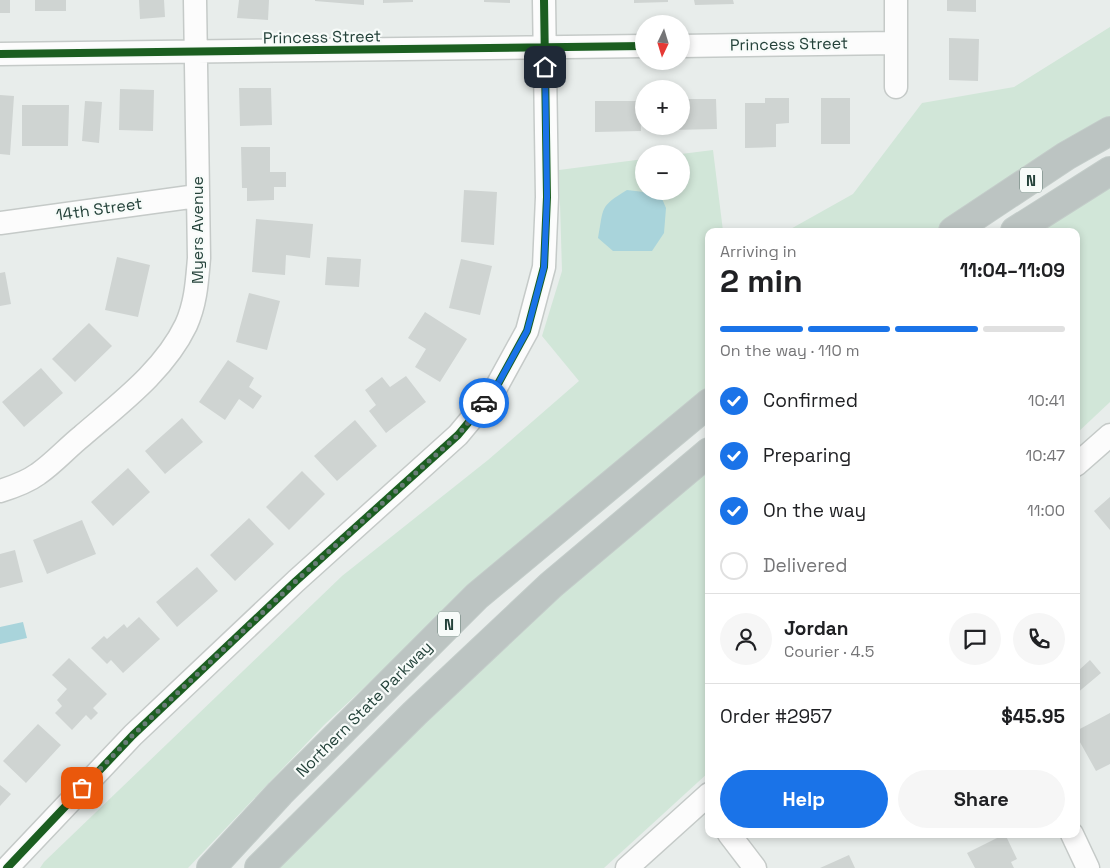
<!DOCTYPE html>
<html lang="en">
<head>
<meta charset="utf-8">
<style>
	body { margin:0; font-family:"Space Grotesk",sans-serif; background:#f6f6f6; color:#202124; height:100vh; display:flex; flex-direction:column; font-size:19px; white-space:nowrap }
	* { box-sizing:border-box; margin:0 }
	p { font-size:16px; color:#757577 }
	.icon { flex:none; width:28px; height:28px; fill:none; stroke:currentColor; stroke-width:2; stroke-linecap:round; stroke-linejoin:round }
	.map { position:relative; flex:1; overflow:hidden }
	.panel { position:absolute; left:705px; top:228px; width:375px; height:610px; display:flex; flex-direction:column; background:#fff; border-radius:10px; box-shadow:0 2px 8px #0003 }
	.panel>* { flex:none }
	.needle { width:32px; rotate:184deg }
	.buttons { position:absolute; left:635px; top:15px; display:grid; gap:10px }
	.buttons a { display:grid; place-items:center; width:55px; height:55px; border-radius:50%; background:#fff; box-shadow:0 2px 8px #0003; font-size:25px }
	.pin { position:absolute; display:grid; place-items:center; width:42px; height:42px; color:#fff; margin:-21px; border-radius:10px; box-shadow:0 2px 8px #0006 }
	.courier { position:absolute; display:grid; place-items:center; width:50px; height:50px; margin:-25px; border:4px solid #1a73e8; border-radius:50%; background:#fff; color:#222; box-shadow:0 1px 6px #0007 }
	.overview em { font-style:normal; font-weight:700 }
	.overview div { display:flex; flex-direction:column-reverse }
	.overview { display:flex; align-items:center; justify-content:space-between; height:85px; padding:0 15px }
	h1 { font-size:32px; font-weight:700; line-height:38px }
	.bar { display:grid; grid-template-columns:repeat(4,1fr); gap:8px 5px; align-content:center; height:60px; padding:0 15px }
	.bar i { height:6px; border-radius:4px; background:#e0e0e0 }
	.bar .active { background:#1a73e8 }
	.bar p { grid-column:span 4 }
	.line { display:flex; align-items:center; gap:12px; padding:0 15px; border-top:1px solid #e0e0e0 }
	.line div { flex:1 }
	.round { display:grid; place-items:center; flex:none; width:52px; height:52px; border-radius:26px; background:#f6f6f6 }
	ol { padding:0 15px; list-style:none }
	li { display:flex; align-items:center; gap:15px; height:55px }
	li p { margin-inline-start:auto }
	li .icon { padding:5px; border-radius:50%; background:#1a73e8; color:#fff; stroke-width:4 }
	li:last-child { color:#757577 }
	li i { width:28px; height:28px; border:2px solid #e0e0e0; border-radius:50% }
	.cta { display:flex; gap:10px; margin-top:auto; padding:10px 15px }
	.cta a { flex:1; height:58px; border-radius:30px; background:#1a73e8; color:#fff; font-size:20px; font-weight:700; line-height:58px; text-align:center }
	.cta a+a { background:#f6f6f6; color:#202124 }
	.map>svg:first-child { display:block }
	.green { fill:#d1e6d8 }
	.water { fill:#a9d4db }
	.building { fill:#cfd4d2 }
	.lines { fill:none; stroke-linecap:round; stroke-linejoin:round }
	.minor-casing { stroke:#c5cac8; stroke-width:25 }
	.highway-casing { stroke:#c3ccc9; stroke-width:30 }
	.minor { stroke:#fcfcfc; stroke-width:22 }
	.highway { stroke:#bcc4c2; stroke-width:28 }
	.cycleway-casing { stroke:#f7fbf9; stroke-width:11 }
	.cycleway { stroke:#1b5e20; stroke-width:8 }
	.done { stroke:#697e78; stroke-width:5; stroke-dasharray:0 9 }
	.route { stroke:#1a73e8; stroke-width:6 }
	.labels { text-anchor:middle; dominant-baseline:central; stroke-width:4.5; stroke-linejoin:round; paint-order:stroke }
	.shield { fill:#f7fbf9; stroke:#637a73; stroke-width:1 }
	.shield-label { font-size:15px; font-weight:bold; fill:#24423a }
	.street-label { font-size:16px; fill:#24423a; stroke:#f7fbf9 }
</style>
</head>
<body>
<div class="map">
<svg width="1110" height="868" viewBox="0 0 1110 868">
	<rect width="100%" height="100%" fill="#e8edeb"/>
	<!-- green -->
	<path class="green" d="M1110,27V118L936,231H787L853,194L922,103L1014,87Z
		M713,150L723,231H709V389L531,532L324,725L188,868H40L44,862L342,576L488,460L579,381L542,336L562,271L559,170L644,159V191H681V154Z
		M1110,187V402L1076,434V231H1041Z
		M709,469V772L604,868H273L334,804L612,547Z"/>
	<!-- water -->
	<path class="water" d="M627,190L660,194L666,208L664,233L652,251H613L598,238C604,207 599,207 627,190Z
		M23,622L27,638L0,644V627Z"/>
	<!-- building -->
	<path class="building" d="M0,0H10V13H0Z
		M35,0H66V11H35Z
		M139,0H164L165,17L140,19Z
		M239,0H269L268,20L237,18Z
		M315,0H364V5L315,1Z
		M383,0H413V2L383,3Z
		M484,0H510V3L484,2Z
		M634,0H668V2L634,3Z
		M694,0H733L734,4L695,5Z
		M947,0H976V12L947,11Z
		M949,38L979,39L978,81L949,80Z
		M239,88H271L272,125L240,126Z
		M120,89L154,90L153,131L119,130Z
		M0,95L14,96L10,155L0,154Z
		M765,98H789V123L776,124V147L745,148V103H765Z
		M821,98H850V144H821Z
		M681,99H716L717,129L671,130V126H681Z
		M85,101L102,102L99,143L82,141Z
		M595,101H640L641,131L595,132Z
		M22,105H69L68,146H22Z
		M241,147H270V172H286V187H274V200L247,201V188H242Z
		M464,190L497,192L494,245L461,242Z
		M256,219L313,224L310,258L286,255L285,275L252,272Z
		M117,257L150,265L138,317L105,310Z
		M327,257L361,259L359,287L325,285Z
		M461,259L492,266L480,315L449,308Z
		M5,272L11,304L0,306V273Z
		M249,293L280,301L267,350L236,342Z
		M425,312L467,339L440,382L415,367L426,349L408,338Z
		M89,323L112,346L75,382L52,359Z
		M228,360L254,378L249,387L262,396L253,409L239,399L225,420L199,402Z
		M41,368L63,393L24,427L2,402Z
		M406,376L426,402L386,433L369,411L376,405L365,390L382,377L390,387Z
		M182,418L203,442L165,474L145,451Z
		M355,420L377,446L337,481L314,456Z
		M128,468L150,492L113,526L91,502Z
		M302,471L325,494L289,530L266,507Z
		M1110,497V530L1094,511Z
		M249,518L274,544L235,581L210,555Z
		M82,520L96,554L47,574L33,540Z
		M15,550L23,582L0,588V554Z
		M197,567L218,591L177,627L156,602Z
		M139,617L160,639L123,673L111,660L107,664L91,648L104,636L107,639L124,624L127,628Z
		M69,658L107,694L93,708L98,713L91,720L86,715L72,730L55,713L62,706L57,700L67,689L52,675Z
		M1090,660L1101,673L1076,694V670L1078,671Z
		M1110,713V764L1096,771L1076,735V731Z
		M38,724L61,745L26,783L3,761Z
		M0,785L11,794L0,806Z
		M1005,834L1017,859L1011,862L1014,868H975L967,853Z
		M849,855L855,868H820Z"/>
	<g class="lines">
		<!-- minor casing -->
		<g class="minor-casing">
			<path id="minor" d="M896,0V87
				M681,46L896,43
				M0,54L644,46
				M0,223L197,196
				M1076,465L1110,435
				M0,491C13,487 27,482 38,474C54,463 67,448 82,436C119,404 164,371 186,325C196,303 197,281 199,258L195,0
				M729,834L755,868
				M1072,834L1088,868
				M7,868L133,735L296,581L458,435L493,393L527,331L544,267L547,197L544,0
				M627,868L709,794"/>
		</g>
		<!-- highway casing -->
		<g class="highway-casing">
			<path id="highway" d="M953,231L1066,156L1110,131
				M1015,231L1110,171
				M211,868L280,793L477,596L709,403
				M259,868L415,713L551,585L709,452"/>
		</g>
		<!-- minor -->
		<use href="#minor" class="minor"/>
		<!-- highway -->
		<use href="#highway" class="highway"/>
		<!-- cycleway casing -->
		<g class="cycleway-casing">
			<path id="cycleway" d="M0,54L644,46
				M7,868L133,735L296,581L458,435L493,393L527,331L544,267L547,197L544,0"/>
		</g>
		<!-- cycleway -->
		<use href="#cycleway" class="cycleway"/>
	</g>
	<g class="lines">
		<!-- done -->
		<path class="done" d="M82,788L133,735L296,581L458,435L484,403"/>
		<!-- route -->
		<path class="route" d="M484,403L493,393L527,331L544,267L547,197L545,67"/>
	</g>
	<g class="labels">
		<!-- shield labels -->
		<g class="shield">
			<rect x="1020" y="167.5" width="22" height="25" rx="4"/>
			<rect x="438" y="611.5" width="22" height="25" rx="4"/>
		</g>
		<g class="shield-label">
			<text x="1031" y="180">N</text>
			<text x="449" y="624">N</text>
		</g>
		<!-- street labels -->
		<g class="street-label">
			<text transform="translate(322 37) rotate(-1)">Princess Street</text>
			<text transform="translate(789 44) rotate(-1)">Princess Street</text>
			<text transform="translate(99 209) rotate(-8)">14th Street</text>
			<text transform="translate(197 230) rotate(-90)">Myers Avenue</text>
			<text transform="translate(364 709) rotate(-45)">Northern State Parkway</text>
		</g>
	</g>
</svg>
<div class="buttons">
<a><svg class="needle" viewBox="-14 -14 28 28"><path d="M0-13l5 13h-10z" fill="#e53935"/><path d="M0 13l5-13h-10z" fill="#757577"/></svg></a>
<a>+</a>
<a>−</a>
</div>
<div class="pin" style="left:82px;top:788px;background:#ea580c"><svg class="icon" aria-label="bag" viewBox="0 0 24 24"><path d="M5 8h14l-1 12H6zM9 8a3 3 0 0 1 6 0"/></svg></div>
<div class="pin" style="left:545px;top:67px;background:#1f2937"><svg class="icon" aria-label="home" viewBox="0 0 24 24"><path d="M3 11l9-7 9 7M6 9v11h12V9"/></svg></div>
<div class="courier" style="left:484px;top:403px"><svg class="icon" aria-label="car" viewBox="0 0 24 24"><path d="M5 17H2v-5l4-1 3-4h7l3 4 3 1v5h-3M9 17h6M6 11h13"/><circle cx="7" cy="17" r="2"/><circle cx="17" cy="17" r="2"/></svg></div>
<section class="panel">
<div class="overview"><div><h1>2 min</h1><p>Arriving in</p></div><em>11:04–11:09</em></div>
<div class="bar"><i class="active"></i><i class="active"></i><i class="active"></i><i></i><p>On the way · 110 m</p></div>
<ol>
<li><svg class="icon" aria-label="check" viewBox="0 0 24 24"><path d="M5 12l5 5 9-10"/></svg>Confirmed<p>10:41</p></li>
<li><svg class="icon" aria-label="check" viewBox="0 0 24 24"><path d="M5 12l5 5 9-10"/></svg>Preparing<p>10:47</p></li>
<li><svg class="icon" aria-label="check" viewBox="0 0 24 24"><path d="M5 12l5 5 9-10"/></svg>On the way<p>11:00</p></li>
<li><i></i>Delivered</li>
</ol>
<div class="line" style="height:90px"><a class="round"><svg class="icon" aria-label="person" viewBox="0 0 24 24"><circle cx="12" cy="8" r="4"/><path d="M4 21q1-7 8-7t8 7"/></svg></a><div><b>Jordan</b><p>Courier · 4.5</p></div><a class="round"><svg class="icon" aria-label="chat" viewBox="0 0 24 24"><path d="M4 5h16v11H9l-5 4z"/></svg></a><a class="round"><svg class="icon" aria-label="phone" viewBox="0 0 24 24"><path d="M5 4h4l2 5-3 2q2 4 5 5l2-3 5 2v4C11 20 4 13 5 4z"/></svg></a></div>
<div class="line" style="height:65px"><div>Order #2957</div><b>$45.95</b></div>
<div class="cta"><a>Help</a><a>Share</a></div>
</section>
</div>
</body>
</html>
